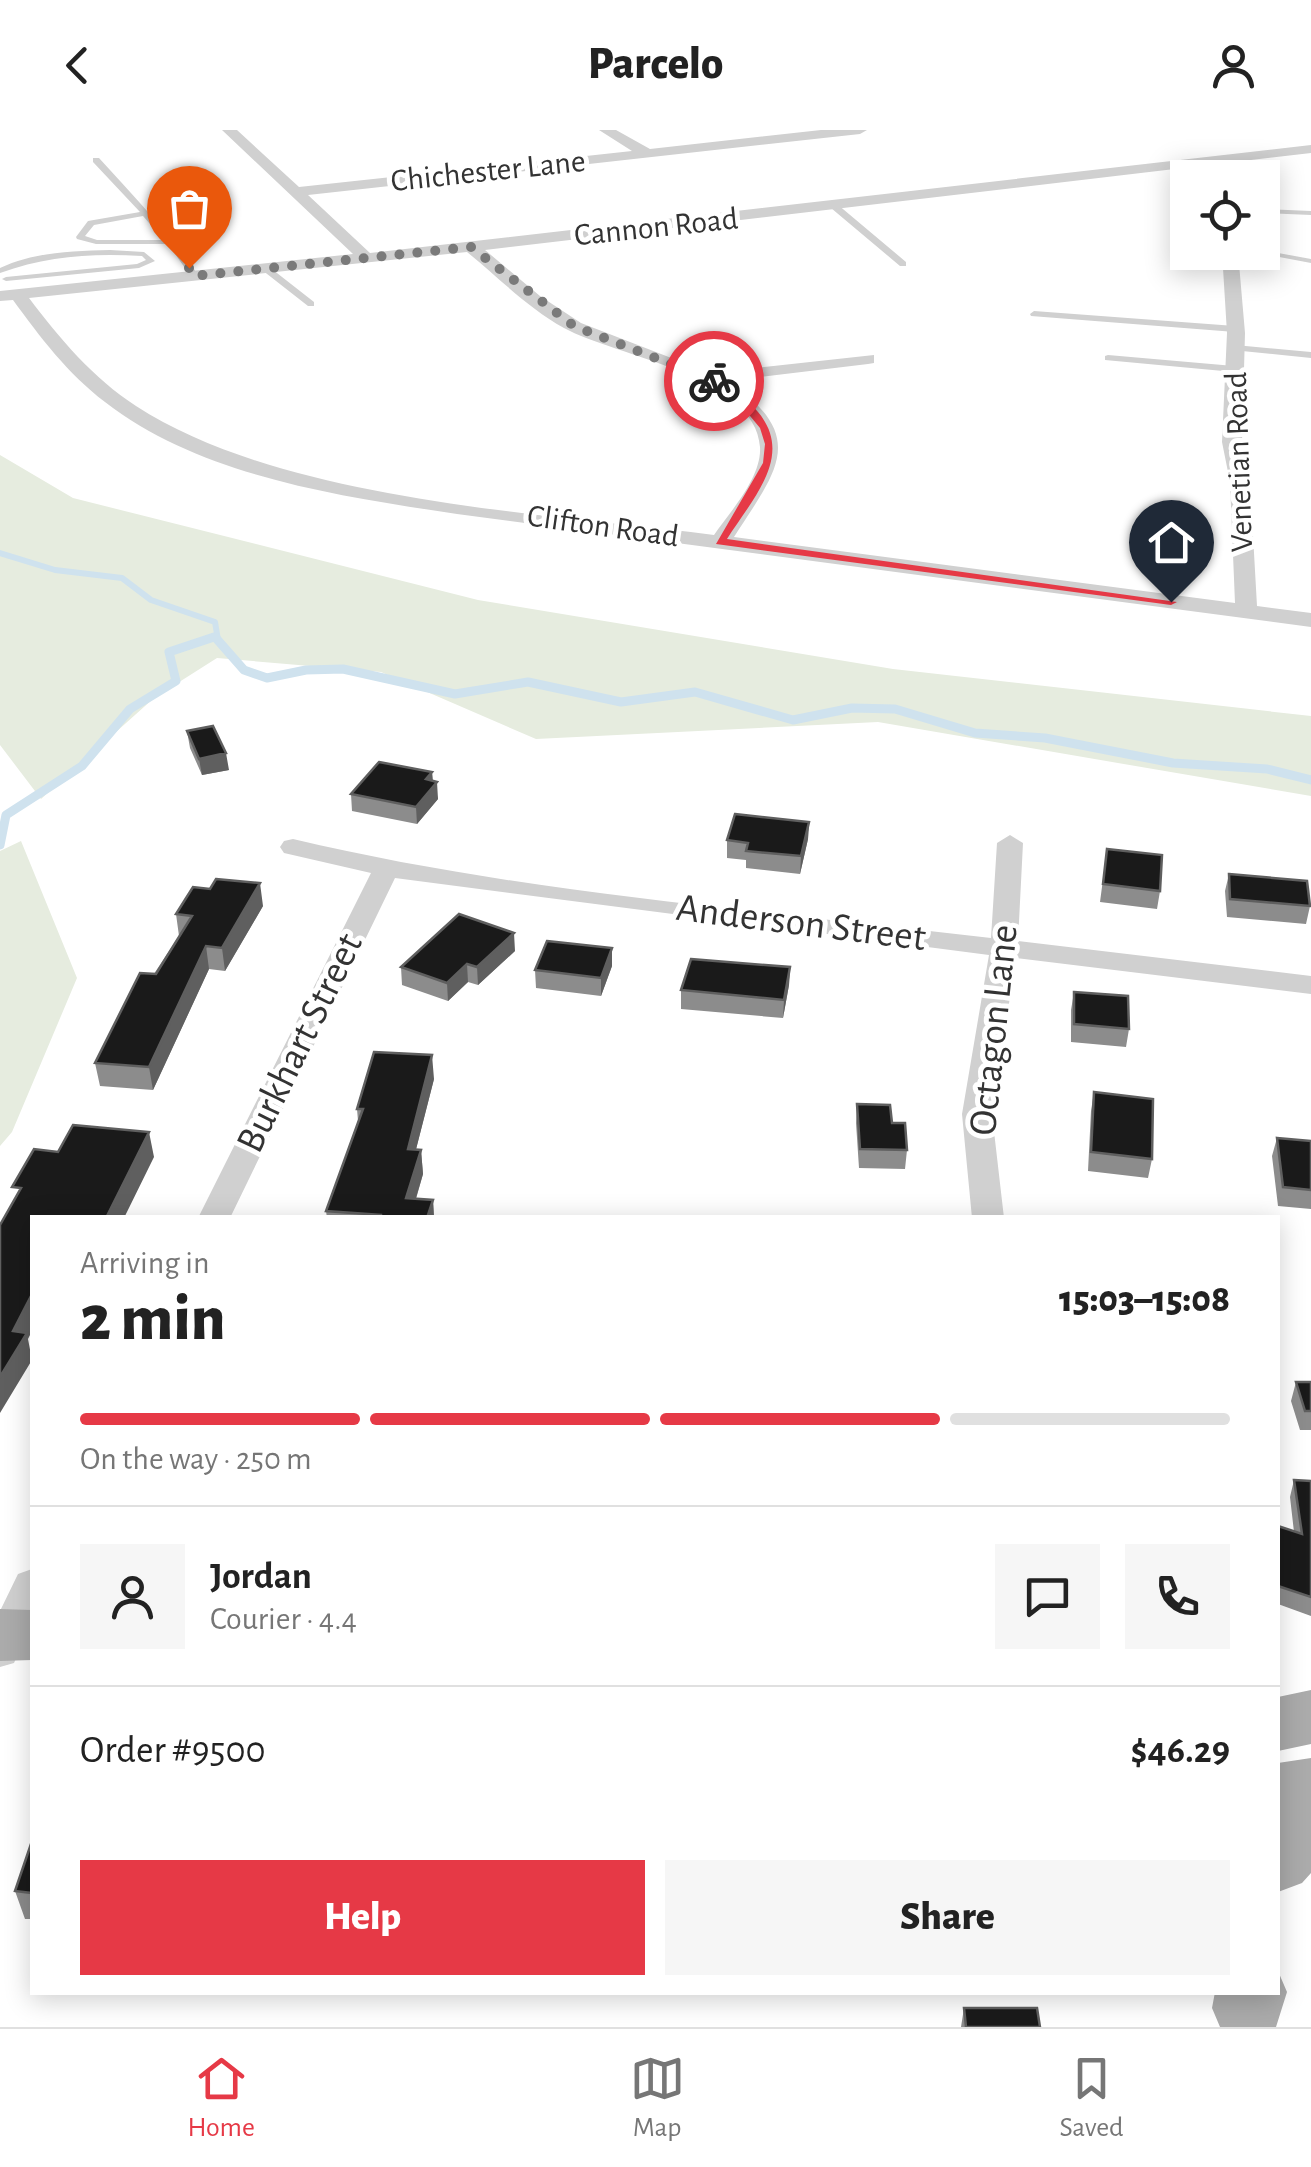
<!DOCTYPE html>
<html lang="en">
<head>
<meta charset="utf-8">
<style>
	body { margin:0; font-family:"Alegreya Sans",sans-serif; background:#f6f6f6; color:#222; height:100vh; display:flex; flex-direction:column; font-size:38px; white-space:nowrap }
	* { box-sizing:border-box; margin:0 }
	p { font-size:32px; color:#767676 }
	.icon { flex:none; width:55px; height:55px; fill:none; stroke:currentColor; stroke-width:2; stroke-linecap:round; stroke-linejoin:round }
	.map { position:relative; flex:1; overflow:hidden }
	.details { position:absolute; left:30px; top:1085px; width:1250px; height:780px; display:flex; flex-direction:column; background:#fff; border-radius:0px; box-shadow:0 5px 25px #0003 }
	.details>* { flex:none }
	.buttons { position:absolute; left:1170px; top:30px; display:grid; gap:20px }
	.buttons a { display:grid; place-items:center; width:110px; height:110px; border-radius:0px; background:#fff; box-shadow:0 5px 25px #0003; font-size:50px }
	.pin { position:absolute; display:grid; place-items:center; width:85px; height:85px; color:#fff; margin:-102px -42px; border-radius:50% 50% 50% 0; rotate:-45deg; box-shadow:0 0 10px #0007 }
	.pin .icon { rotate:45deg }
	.courier { position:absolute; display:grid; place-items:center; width:100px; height:100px; margin:-50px; border:8px solid #e63946; border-radius:50%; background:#fff; color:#222; box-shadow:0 2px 12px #0007 }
	.summary em { font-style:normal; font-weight:800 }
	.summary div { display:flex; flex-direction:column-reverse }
	.summary { display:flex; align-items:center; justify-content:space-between; height:170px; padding:0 50px }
	h1 { font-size:65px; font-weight:800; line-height:75px }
	.bar { display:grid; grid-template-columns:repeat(4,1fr); gap:15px 10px; align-content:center; height:120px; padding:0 50px }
	.bar i { height:12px; border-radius:8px; background:#e0e0e0 }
	.bar .active { background:#e63946 }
	.bar p { grid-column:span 4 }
	.line { display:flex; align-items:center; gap:25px; padding:0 50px; border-top:2px solid #e0e0e0 }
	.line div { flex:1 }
	.round { display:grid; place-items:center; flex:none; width:105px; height:105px; border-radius:0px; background:#f6f6f6 }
	.primary-button { display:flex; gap:20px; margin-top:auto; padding:20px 50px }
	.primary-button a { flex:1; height:115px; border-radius:0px; background:#e63946; color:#fff; font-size:40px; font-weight:800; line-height:115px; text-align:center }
	.primary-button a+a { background:#f6f6f6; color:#222 }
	header { display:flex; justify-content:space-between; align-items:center; height:130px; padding:0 50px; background:#fff; font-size:45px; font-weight:800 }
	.tabs { display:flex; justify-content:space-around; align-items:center; height:140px; border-top:2px solid #e0e0e0; background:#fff; font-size:28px; color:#767676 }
	.tabs a { display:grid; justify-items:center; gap:5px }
	.tabs .active { color:#e63946 }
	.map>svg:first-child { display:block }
	.green { fill:#e6ecdf }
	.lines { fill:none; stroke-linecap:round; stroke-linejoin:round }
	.stream-far1 { stroke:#cfe2ee; stroke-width:6 }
	.stream { stroke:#cfe2ee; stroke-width:9 }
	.service { fill:#d0d0d0; fill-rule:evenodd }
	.minor { fill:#d0d0d0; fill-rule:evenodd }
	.primary { fill:#ababab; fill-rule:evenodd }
	.wall { fill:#8c8c8c }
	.shaded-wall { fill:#5f5f5f }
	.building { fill:#1a1a1a; stroke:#5f5f5f; stroke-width:2.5 }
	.route { fill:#e63946 }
	.done { stroke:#7a7a7a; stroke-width:10; stroke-dasharray:0 18 }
	.labels { text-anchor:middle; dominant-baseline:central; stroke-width:10; stroke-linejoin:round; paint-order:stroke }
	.far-street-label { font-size:32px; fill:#333; stroke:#fff }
	.street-label { font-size:40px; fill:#333; stroke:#fff }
</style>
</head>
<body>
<header><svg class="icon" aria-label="back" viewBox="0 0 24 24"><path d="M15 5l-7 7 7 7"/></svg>Parcelo<svg class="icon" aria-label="person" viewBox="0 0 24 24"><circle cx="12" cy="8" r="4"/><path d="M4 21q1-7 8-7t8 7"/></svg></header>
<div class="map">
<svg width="1311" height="1897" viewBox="0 0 1311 1897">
	<rect width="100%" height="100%" fill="#fff"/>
	<!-- green -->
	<path class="green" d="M0,325L73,368L478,470L893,539L1311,586V666L878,592L536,609L381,542L217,528L154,568L41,669L0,615Z
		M21,711L77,848L12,1002L0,1016V721Z"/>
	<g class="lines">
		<!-- stream-far1 -->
		<path class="stream-far1" d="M0,423L55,440L122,448L151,470L215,492L218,510
			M206,510L215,507"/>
		<!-- stream -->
		<path class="stream" d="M215,507L244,540L267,548L306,540L343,539L455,564L528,552L621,572L695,562L793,590L852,578L895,579L975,603L1045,608L1173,633L1267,639L1311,650
			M0,715L6,685L82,636L130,579L176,551L169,522L214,507"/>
		<!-- service -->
		<path class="service" d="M93,28H99C134,66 169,104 199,146L198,148H192L168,114H96L77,109L76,107L88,91L140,82L93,32ZM143,86L164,110H97L85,106L94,95Z
			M831,74H837L906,132V136H900L831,78Z
			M1262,79L1311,81V85L1262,83Z
			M110,120L144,122L155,131L139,138L6,151L2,149L6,147L137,134L146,130L142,126C92,123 47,126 0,143V138C34,122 72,121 110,120Z
			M1262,120L1311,129V133L1253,122H1262Z
			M262,136H268L314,172V176H308L262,140Z
			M1034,181L1235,196L1239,199L1235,202L1031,186L1030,184Z
			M1235,215L1311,222V228L1232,220V216Z
			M1108,225L1234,236L1239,239L1234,242L1105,230V226Z"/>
		<!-- minor -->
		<path class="minor" d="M222,0H237L299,57L632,21L599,0H616L650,19L821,0H867L860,4L308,65L370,123L1311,15V23L485,120L540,166L581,193L710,243L874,225V233L868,234L728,251C809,307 777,340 734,407L1235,473L1230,352L1222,312L1227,203L1222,122H1238L1245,203L1242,312L1250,352L1257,476L1311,483V497L457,384C339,366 202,347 105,272C68,244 40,207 13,170L0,171V161L353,124ZM467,122C499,148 528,178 564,198C615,226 756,246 760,317C762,347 730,382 714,405C542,383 282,371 136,276C93,248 60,209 29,168Z
			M1010,705L1023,713L1018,811L1311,846V864L1016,828L992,984L1004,1088H972L962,984L989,825L395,748L230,1088H198L371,743L284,723L280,717L284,711L293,709C521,763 758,780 991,808L997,713Z
			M32,1439V1494L14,1533L0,1537V1481L18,1444Z"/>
		<!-- primary -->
		<path class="primary" d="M0,1479L32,1480V1530L0,1531Z
			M1311,1560V1614L1278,1621V1567Z
			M1311,1628V1743L1302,1753L1278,1762V1633Z
			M1278,1841L1287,1862L1276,1897H1220L1212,1878L1215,1862H1278Z"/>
	</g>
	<!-- wall -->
	<path class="wall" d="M187,601L229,640L202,645L190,618Z
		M432,642L433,651L438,669L417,694L352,681L351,664Z
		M809,692L808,709L800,744L746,738V730L727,728V710Z
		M1107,719L1160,761L1157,779L1100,772Z
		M1229,744L1310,776L1306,794L1227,787L1225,761Z
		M263,776L225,841L209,839L153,960L100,956L95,933L179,806L176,784Z
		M612,818V836L601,866L536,858L535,840Z
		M515,821L478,855L468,852L448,871L402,855L401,837Z
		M790,837L789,855L783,888L681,879V860Z
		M1074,862L1129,899L1126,917L1071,912V880Z
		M434,949L416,1019L421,1020L423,1044L416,1069L433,1070L434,1088H327L326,1081L358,991L357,979Z
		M1094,962L1152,1029L1148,1048L1088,1041L1091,981Z
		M857,974L892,993L907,1020L905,1039L859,1038L856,993Z
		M1277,1008L1311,1011V1079L1278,1076L1272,1026Z
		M1296,1252H1311V1300H1300L1291,1271Z
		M1294,1350L1311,1351V1486L1278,1474V1396L1294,1402L1290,1367Z
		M32,1711V1789H25L15,1761Z
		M964,1878L1040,1897H961Z"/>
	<!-- shaded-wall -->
	<path class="shaded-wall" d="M226,623L229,640L202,645L199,629Z
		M432,642L433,657L437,652L438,669L417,694L416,677L426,649Z
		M809,692L808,709L800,744L801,726Z
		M260,753L263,776L225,841L222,818Z
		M514,803L515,821L478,855L477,837Z
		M206,816L209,839L153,960L149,937Z
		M612,818V836L601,866V848Z
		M467,834L468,852L448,871L447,853Z
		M790,837L789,855L783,888L784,870Z
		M432,925L434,949L410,1043L408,1019Z
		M149,1002L154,1027L124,1088H106Z
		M421,1020L423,1044L410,1088L406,1068Z
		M433,1070L434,1088H427Z
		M32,1164V1201L28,1209L32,1230L0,1283V1247L13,1201Z"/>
	<!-- building -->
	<path class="building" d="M213,596L226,623L199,629L187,601Z
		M379,632L432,642L426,649L437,652L416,677L351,664Z
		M735,684L809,692L801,726L746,721L748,713L727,710Z
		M1107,719L1162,725L1160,761L1103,754Z
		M1229,744L1307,751L1310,776L1230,769Z
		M216,749L260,753L222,818L206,816L149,937L95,933L140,843L156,844L192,786L176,784L193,757L210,759Z
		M459,784L514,803L477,837L467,834L447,853L401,837Z
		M547,811L612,818L601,848L535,840Z
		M691,829L790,837L784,870L681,860Z
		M1074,862L1128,866L1129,899L1074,894Z
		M374,922L432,925L408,1019L421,1020L406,1068L433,1070L427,1088H381V1085L326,1081L363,979H357Z
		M1094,962L1153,969L1152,1029L1091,1022Z
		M857,974L890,975L892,993H905L907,1020L860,1019Z
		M73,995L149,1002L106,1088H32V1164L13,1201L27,1203L0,1247V1095L21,1058L12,1057L34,1019L58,1022Z
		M1277,1008L1311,1011V1060L1283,1057Z
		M1296,1252H1311V1281H1305Z
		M1294,1350L1311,1351V1467L1278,1456V1396L1302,1404Z
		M32,1711V1763L15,1761Z
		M964,1878H1037L1040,1897H966Z"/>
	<!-- route -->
	<path class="route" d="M714,248C732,256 745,267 758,282C795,326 752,369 727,409L1177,472L1171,475L716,414L763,333L765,314L760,298L736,269L711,253Z"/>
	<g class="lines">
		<!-- done -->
		<path class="done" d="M189,138L194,146L471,117L574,196L714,251"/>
	</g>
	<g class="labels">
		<!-- far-street labels -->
		<g class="far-street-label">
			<text transform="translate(488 41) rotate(-6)">Chichester Lane</text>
			<text transform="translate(656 97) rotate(-6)">Cannon Road</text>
			<text transform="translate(1239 332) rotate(-92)">Venetian Road</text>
			<text transform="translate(603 396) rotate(8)">Clifton Road</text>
		</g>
		<!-- street labels -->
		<g class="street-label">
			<text transform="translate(801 793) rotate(7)">Anderson Street</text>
			<text transform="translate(994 900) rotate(-84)">Octagon Lane</text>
			<text transform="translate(300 913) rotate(-64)">Burkhart Street</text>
		</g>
	</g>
</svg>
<div class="buttons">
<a><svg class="icon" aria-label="locate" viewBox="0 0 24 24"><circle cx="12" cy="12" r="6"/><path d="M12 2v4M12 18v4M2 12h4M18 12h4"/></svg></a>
</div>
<div class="pin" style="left:189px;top:138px;background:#ea580c"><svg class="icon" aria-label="bag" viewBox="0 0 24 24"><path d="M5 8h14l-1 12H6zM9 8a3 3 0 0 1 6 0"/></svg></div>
<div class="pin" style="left:1171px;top:472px;background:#1f2937"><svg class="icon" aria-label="home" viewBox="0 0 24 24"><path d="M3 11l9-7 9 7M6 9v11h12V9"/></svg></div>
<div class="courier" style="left:714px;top:251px"><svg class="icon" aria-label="bike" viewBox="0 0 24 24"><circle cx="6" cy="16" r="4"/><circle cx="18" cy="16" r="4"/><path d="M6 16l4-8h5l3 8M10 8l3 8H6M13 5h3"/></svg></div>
<section class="details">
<div class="summary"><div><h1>2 min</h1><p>Arriving in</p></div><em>15:03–15:08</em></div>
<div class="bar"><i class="active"></i><i class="active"></i><i class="active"></i><i></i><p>On the way · 250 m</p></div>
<div class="line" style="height:180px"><a class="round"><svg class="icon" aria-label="person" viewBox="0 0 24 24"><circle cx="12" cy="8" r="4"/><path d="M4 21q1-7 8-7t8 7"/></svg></a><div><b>Jordan</b><p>Courier · 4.4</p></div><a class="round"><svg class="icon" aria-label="chat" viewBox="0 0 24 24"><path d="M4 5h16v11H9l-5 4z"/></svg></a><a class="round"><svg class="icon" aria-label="phone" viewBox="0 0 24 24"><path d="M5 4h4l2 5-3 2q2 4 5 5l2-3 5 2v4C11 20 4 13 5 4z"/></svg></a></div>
<div class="line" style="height:130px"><div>Order #9500</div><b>$46.29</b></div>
<div class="primary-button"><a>Help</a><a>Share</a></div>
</section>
</div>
<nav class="tabs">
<a class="active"><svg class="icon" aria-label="home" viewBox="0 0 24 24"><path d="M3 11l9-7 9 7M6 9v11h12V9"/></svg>Home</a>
<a><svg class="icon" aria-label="map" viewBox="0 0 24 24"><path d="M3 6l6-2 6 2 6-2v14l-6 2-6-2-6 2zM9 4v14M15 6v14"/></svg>Map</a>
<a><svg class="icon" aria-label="saved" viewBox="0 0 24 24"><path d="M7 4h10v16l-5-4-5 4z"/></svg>Saved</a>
</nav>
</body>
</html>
